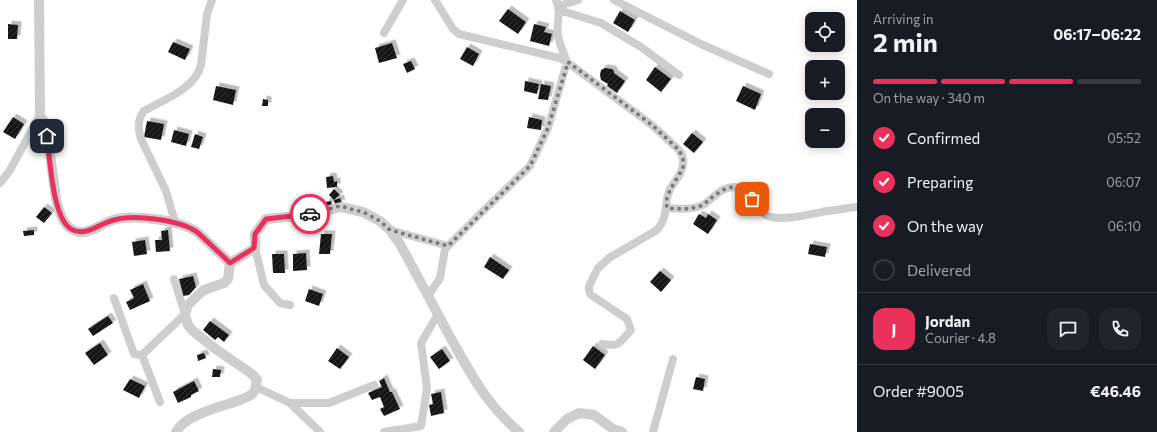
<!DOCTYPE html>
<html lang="en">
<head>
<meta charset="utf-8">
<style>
	body { margin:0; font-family:Commissioner,sans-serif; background:#20242c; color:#f1f3f6; height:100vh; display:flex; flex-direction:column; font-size:15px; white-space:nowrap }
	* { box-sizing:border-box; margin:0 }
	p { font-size:13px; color:#9ea1a6 }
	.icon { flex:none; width:22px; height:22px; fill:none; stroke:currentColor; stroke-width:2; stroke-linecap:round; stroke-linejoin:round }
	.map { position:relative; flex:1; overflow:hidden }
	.side { display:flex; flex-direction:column; background:#171b24; width:300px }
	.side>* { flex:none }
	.tools { position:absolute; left:805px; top:12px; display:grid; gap:8px }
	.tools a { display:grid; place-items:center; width:40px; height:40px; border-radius:8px; background:#171b24; box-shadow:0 2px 10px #0003; font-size:20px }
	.pin { position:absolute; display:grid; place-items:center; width:34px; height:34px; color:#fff; margin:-17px; border-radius:8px; box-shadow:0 2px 6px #0006 }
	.courier { position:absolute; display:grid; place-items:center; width:40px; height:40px; margin:-20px; border:3px solid #ea315b; border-radius:50%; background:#fff; color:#222; box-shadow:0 1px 5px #0007 }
	.head em { font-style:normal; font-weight:700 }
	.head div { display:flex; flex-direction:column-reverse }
	.head { display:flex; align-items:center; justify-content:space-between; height:68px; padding:0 16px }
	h1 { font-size:26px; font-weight:700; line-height:30px }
	.bar { display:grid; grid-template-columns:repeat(4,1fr); gap:6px 4px; align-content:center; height:48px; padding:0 16px }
	.bar i { height:5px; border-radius:3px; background:#363941 }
	.bar .active { background:#ea315b }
	.bar p { grid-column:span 4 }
	.line { display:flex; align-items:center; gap:10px; padding:0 16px; border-top:1px solid #363941 }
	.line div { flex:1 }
	.round { display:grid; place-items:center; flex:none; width:42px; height:42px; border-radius:12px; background:#20242c }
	ol { padding:0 16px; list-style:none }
	li { display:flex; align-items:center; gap:12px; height:44px }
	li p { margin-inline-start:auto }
	li .icon { padding:4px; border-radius:50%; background:#ea315b; color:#fff; stroke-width:4 }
	li:last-child { color:#9ea1a6 }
	li i { width:22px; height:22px; border:2px solid #363941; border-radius:50% }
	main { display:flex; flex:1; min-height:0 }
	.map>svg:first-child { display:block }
	.building { fill:url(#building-hatch); filter:url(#shadow) }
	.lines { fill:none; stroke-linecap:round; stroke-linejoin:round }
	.minor { stroke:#cecece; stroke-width:8 }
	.tertiary { stroke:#cecece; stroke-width:10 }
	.done { stroke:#797979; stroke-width:4; stroke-dasharray:0 7.2 }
	.route { stroke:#ea315b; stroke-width:5 }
</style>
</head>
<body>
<main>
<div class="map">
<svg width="857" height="432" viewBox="0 0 857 432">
	<defs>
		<pattern id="building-hatch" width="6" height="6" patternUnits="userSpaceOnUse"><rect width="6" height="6" fill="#181818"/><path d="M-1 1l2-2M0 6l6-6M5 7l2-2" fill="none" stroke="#313131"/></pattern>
		<filter id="shadow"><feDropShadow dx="3.5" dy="-3.5" stdDeviation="0" flood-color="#0004"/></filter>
	</defs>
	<rect width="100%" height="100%" fill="#fff"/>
	<!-- building -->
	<path class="building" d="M508,9L526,22L518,34L499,21Z
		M620,11L635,20L628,32L613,23Z
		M8,24L18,25L17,39H8Z
		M534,24L546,27L544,32L552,34L549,46L530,41Z
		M173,42L190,49L185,60L168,52Z
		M392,43L397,58L379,63L375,48Z
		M467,47L479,54L473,66L460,59Z
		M411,61L415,69L407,73L403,64Z
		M655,67L671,79L661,92L646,80Z
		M605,68L612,69L614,71V73L625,81L617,93L607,86L608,84L601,80L600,75L601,70Z
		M525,81L539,84L537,94L524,91Z
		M541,84L551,86L548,100L538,99Z
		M216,86L236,90L233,105L213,100Z
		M743,86L761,94L755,110L736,101Z
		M263,99L268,100V106H262Z
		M13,117L24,124L15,139L3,132Z
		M529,117L542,120L541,130L527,128Z
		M147,121L164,124L161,140L144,137Z
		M174,130L189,134L186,146L171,142Z
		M692,133L703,142L694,153L683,144Z
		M195,134L203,137L199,149L191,147Z
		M333,176L334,182L337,181V187L327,188L326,177Z
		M334,189L340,195L334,200L329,195Z
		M340,198L342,203L335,205L334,200Z
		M331,201L332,205L327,206L326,202Z
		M44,207L52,213L44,223L36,217Z
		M699,214L706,218L708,214L717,220L708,234L693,224Z
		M34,230V235L24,236L23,231Z
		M168,230L170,251L156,252L155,240H162L161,231Z
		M321,234H332L330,254H319Z
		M145,240L147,254L134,256L132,242Z
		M810,244L827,247L825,257L808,254Z
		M306,253L307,270L293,271V254Z
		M272,254H284L285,273H273Z
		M490,257L509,270L503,279L484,267Z
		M660,271L671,280L661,292L650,282Z
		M193,276L196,287L189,295L183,296L179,279Z
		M143,284L150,301L130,310L126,302L134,298L130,290Z
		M309,289L323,294L319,306L305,301Z
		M108,316L113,323L93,336L88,329Z
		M210,321L229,335L224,342L218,337L215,340L203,330Z
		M100,343L108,355L94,365L85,353Z
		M593,346L605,355L595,369L583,360Z
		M337,348L349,357L340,369L328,361Z
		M442,349L450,361L439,369L430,357Z
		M204,353L206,358L198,361L197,355Z
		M213,369L221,370L220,377H212Z
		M696,377L705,379L703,391L693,389Z
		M384,378L390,392H392L400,409L384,416L380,409L384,407L380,397L372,400L368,393L382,387L379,381Z
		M130,379L145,386L139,398L123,390Z
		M194,381L199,391L191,395V397L178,403L173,392Z
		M441,392L444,413L431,416L429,405L433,404L431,394Z"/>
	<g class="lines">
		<!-- minor -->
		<path class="minor" d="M435,0L453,29L459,34L559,58L567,62L652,125L679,150C682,154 684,159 683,164C683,173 674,182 670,189C663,205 670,214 657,230L609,258L598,268L589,286V291L591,295L627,319L631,330C620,343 619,347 602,344
			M614,0L703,45L769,74
			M559,6L578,0
			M559,10L601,23L641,47L679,75
			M384,33L403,0
			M0,183L10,170L40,115
			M667,208C677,209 693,210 703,205C713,199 720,187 734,187C751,187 752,206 764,214C777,223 811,214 827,211C837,210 847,208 857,207
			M175,222L166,191L141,139C138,129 137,120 144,111C163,100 195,89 201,65L207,14L212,0
			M390,230L448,246
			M255,248L264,285L280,303L290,305
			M428,296L440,278L445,249L481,213L530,166L548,128L567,62C564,53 559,44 558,35C556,22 562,13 556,0
			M114,298L134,354L142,355L160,402
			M142,355L185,314L174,279
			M256,387L290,403L320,432
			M290,403H329L374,385
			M384,432L421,426L427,388L421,343L438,314
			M653,432L673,359"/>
		<!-- tertiary -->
		<path class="tertiary" d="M39,0L40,115L46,125L56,199C59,212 64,230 79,232C89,234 103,223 113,220C133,214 180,220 197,232C201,235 204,239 208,242C215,249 223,256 230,263
			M230,263L255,248V234L266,219L309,215L341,207L363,212L380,221L390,230L400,244C416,274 432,303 448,333C469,371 485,403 519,432
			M176,432C186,414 221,407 240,400C244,398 251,396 253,393C256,390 256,384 257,380L252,374L217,350L193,331L188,325L185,314L188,305L197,296L204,290L224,283L228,279L230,263
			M554,432L567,419L579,413L594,415L613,429L622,432"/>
	</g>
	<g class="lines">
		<!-- done -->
		<path class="done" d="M310,214L340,206L355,210L363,212L380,221L390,230L448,246L530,166L548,128L568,62L652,125L679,150L683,159V168L670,190L666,201L667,208C678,209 689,210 700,206C704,205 707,201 710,199C720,191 734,181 746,191C749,193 750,197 752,199"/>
		<!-- route -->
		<path class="route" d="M47,136C50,158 52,217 71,229C85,238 100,223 114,220C134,214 180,220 197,232C201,235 204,239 208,242C215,249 223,256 230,263L254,248L255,234L266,219L310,214"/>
	</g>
</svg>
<div class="tools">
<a><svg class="icon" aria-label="locate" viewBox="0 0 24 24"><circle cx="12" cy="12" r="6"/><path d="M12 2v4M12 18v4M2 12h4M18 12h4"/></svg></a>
<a>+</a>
<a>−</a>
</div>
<div class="pin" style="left:752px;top:199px;background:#ea580c"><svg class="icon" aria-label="bag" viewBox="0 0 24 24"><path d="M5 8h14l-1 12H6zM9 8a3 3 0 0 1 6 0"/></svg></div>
<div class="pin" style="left:47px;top:136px;background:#1f2937"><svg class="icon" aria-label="home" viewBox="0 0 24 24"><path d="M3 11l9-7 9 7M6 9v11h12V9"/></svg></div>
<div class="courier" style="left:310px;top:214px"><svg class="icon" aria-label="car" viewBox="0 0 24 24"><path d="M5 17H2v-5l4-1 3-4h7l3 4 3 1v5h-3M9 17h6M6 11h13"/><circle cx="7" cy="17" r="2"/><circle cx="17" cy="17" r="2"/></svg></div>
</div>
<section class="side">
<div class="head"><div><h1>2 min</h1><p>Arriving in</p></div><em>06:17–06:22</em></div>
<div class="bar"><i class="active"></i><i class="active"></i><i class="active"></i><i></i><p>On the way · 340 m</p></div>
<ol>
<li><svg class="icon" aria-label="check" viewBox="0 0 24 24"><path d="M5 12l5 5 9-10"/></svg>Confirmed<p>05:52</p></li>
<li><svg class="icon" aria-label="check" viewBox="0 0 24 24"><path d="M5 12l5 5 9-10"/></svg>Preparing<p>06:07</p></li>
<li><svg class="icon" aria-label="check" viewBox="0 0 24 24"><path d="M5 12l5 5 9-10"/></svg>On the way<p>06:10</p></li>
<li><i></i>Delivered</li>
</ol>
<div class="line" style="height:72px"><b class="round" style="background:#ea315b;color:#fff">J</b><div><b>Jordan</b><p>Courier · 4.8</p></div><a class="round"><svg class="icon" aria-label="chat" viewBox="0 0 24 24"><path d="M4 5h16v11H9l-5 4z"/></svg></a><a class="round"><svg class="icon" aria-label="phone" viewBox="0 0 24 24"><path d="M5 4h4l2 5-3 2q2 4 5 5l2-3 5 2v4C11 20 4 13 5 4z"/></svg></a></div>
<div class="line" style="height:52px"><div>Order #9005</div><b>€46.46</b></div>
</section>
</main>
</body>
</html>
